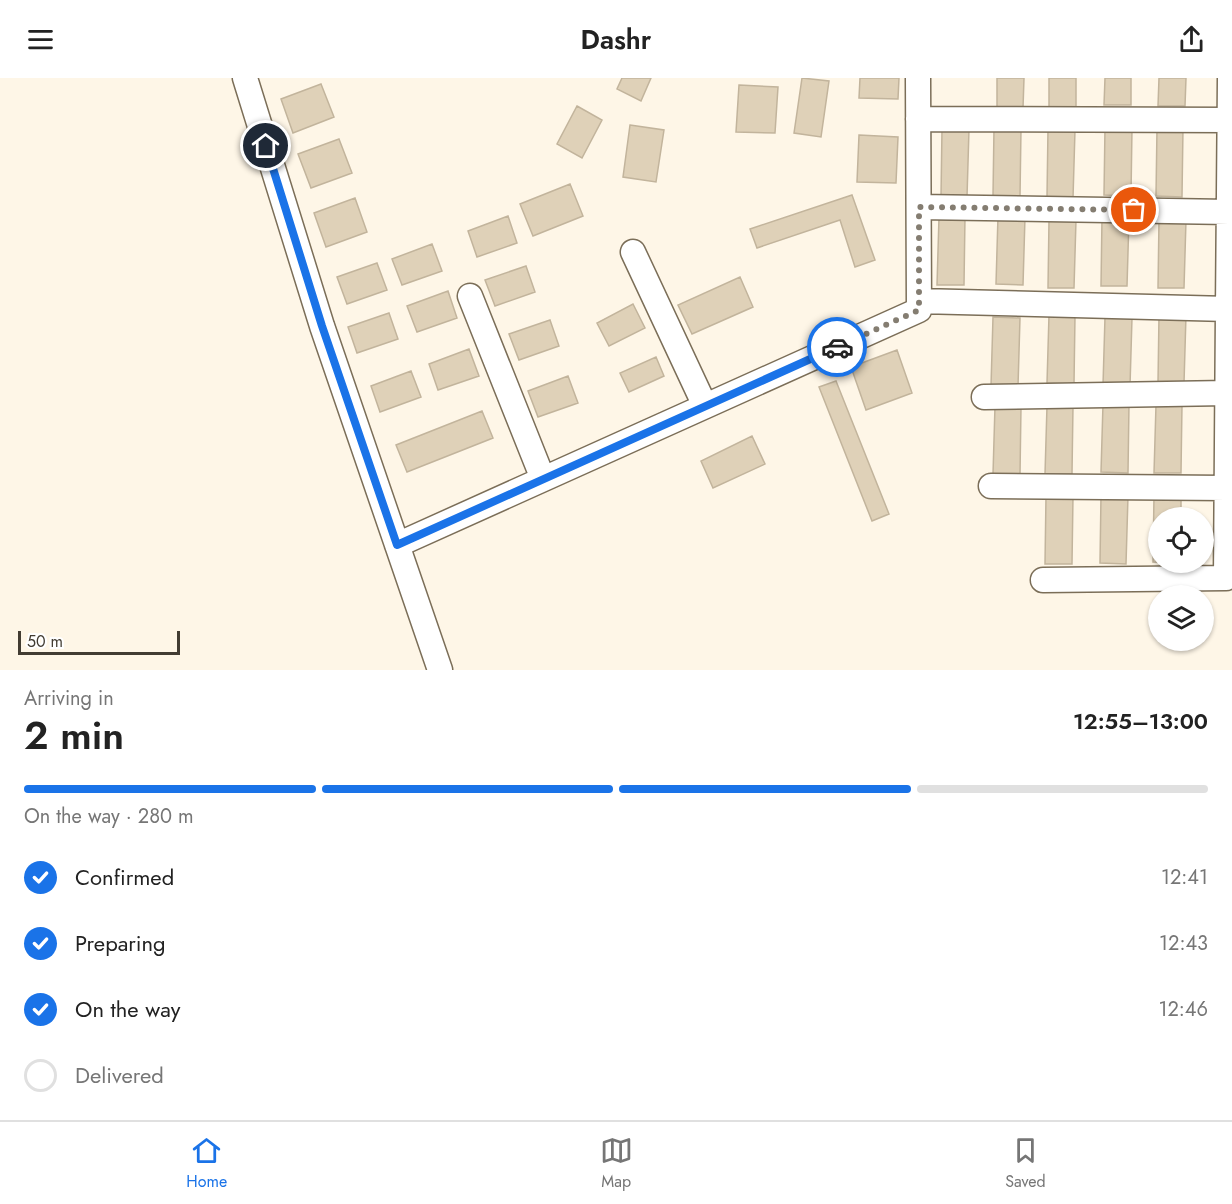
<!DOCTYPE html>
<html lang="en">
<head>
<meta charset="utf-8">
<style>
	body { margin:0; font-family:Jost,sans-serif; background:#f6f6f6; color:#222; height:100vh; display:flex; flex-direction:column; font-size:22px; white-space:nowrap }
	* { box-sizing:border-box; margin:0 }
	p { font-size:20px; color:#767676 }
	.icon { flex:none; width:33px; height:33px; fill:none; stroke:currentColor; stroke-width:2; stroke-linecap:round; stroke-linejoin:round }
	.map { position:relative; height:592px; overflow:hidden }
	.sheet { display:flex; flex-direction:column; background:#fff; flex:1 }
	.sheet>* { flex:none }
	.buttons { position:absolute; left:1148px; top:429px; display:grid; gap:12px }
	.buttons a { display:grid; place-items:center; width:66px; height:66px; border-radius:50%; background:#fff; box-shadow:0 2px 4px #0004; font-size:30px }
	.scale { position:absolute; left:18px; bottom:15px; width:162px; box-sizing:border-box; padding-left:6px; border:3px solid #423c32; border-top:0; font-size:16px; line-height:21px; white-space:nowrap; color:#423c32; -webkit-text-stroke:4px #fff; paint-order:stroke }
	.pin { position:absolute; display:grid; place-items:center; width:51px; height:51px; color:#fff; margin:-26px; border:3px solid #fff; border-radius:50%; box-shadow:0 2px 6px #0007 }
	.courier { position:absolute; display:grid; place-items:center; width:60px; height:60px; margin:-30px; border:4px solid #1a73e8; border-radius:50%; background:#fff; color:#222; box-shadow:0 2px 8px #0007 }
	.headline em { font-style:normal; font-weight:600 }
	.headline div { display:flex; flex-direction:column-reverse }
	.headline { display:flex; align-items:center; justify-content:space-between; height:102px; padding:0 24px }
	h1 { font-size:39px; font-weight:600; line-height:45px }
	.bar { display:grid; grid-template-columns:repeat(4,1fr); gap:9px 6px; align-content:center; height:72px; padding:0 24px }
	.bar i { height:8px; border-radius:4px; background:#e0e0e0 }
	.bar .current { background:#1a73e8 }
	.bar p { grid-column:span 4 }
	ol { padding:0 24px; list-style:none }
	li { display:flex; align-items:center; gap:18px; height:66px }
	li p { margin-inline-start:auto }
	li .icon { padding:6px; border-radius:50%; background:#1a73e8; color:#fff; stroke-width:4 }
	li:last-child { color:#767676 }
	li i { width:33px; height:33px; border:3px solid #e0e0e0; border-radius:50% }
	header { display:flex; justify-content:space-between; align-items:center; height:78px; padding:0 24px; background:#fff; font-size:27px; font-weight:600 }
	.dock { display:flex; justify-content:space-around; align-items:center; height:84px; border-top:2px solid #e0e0e0; background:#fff; font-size:16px; color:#767676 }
	.dock a { display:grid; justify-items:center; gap:3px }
	.dock .current { color:#1a73e8 }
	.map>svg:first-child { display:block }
	.building { fill:#dfd1b8; stroke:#c2b49c; stroke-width:1.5 }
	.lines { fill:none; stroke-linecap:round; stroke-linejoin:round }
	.street-casing { stroke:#7b6e58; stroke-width:27 }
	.street { stroke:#fff; stroke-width:24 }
	.done { stroke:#847d71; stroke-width:6; stroke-dasharray:0 10.8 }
	.route { stroke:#1a73e8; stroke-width:8 }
</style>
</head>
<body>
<header><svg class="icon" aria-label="menu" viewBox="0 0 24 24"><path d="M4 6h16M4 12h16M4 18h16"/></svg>Dashr<svg class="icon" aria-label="share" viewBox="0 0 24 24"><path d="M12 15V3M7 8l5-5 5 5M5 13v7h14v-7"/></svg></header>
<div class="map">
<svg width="1232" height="592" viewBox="0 0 1232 592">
	<rect width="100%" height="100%" fill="#fef6e7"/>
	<!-- building -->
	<path class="building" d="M622,0H651L641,23L617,11Z
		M802,0L829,3L821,59L794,55Z
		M860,0H899L898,21L859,20Z
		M997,0H1024L1023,30L997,29Z
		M1049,0H1076V30L1049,29Z
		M1105,0H1131V27H1104Z
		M1159,0H1186L1185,28H1158Z
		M321,6L334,39L293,55L281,21Z
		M739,7L778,9L775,55L736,54Z
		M577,28L602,42L582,80L557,66Z
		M630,47L664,52L656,104L623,99Z
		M1105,49L1132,50L1131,118L1104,117Z
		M994,50L1021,51L1020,119L993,118Z
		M1157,50H1183L1182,119L1156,118Z
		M942,51H969L967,119H941Z
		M1048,51L1075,52L1073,120L1047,119Z
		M859,57L898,59L896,105L857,104Z
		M339,61L352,95L311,110L298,76Z
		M570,106L583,138L533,158L520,126Z
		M852,117L875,182L855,189L840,142L757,170L750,151Z
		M355,120L367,154L326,169L314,135Z
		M508,138L517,165L477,179L468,153Z
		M998,138L1025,139L1023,207L996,206Z
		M939,139H965L964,207H937Z
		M1102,140H1129L1127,208H1101Z
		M1049,142H1076L1074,210H1048Z
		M1159,142H1186L1184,210H1158Z
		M432,166L442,193L402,207L392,181Z
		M377,185L387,212L347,226L337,199Z
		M526,188L535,214L495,228L485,202Z
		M740,199L753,229L692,256L678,227Z
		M448,213L457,240L417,254L407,228Z
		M633,226L645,250L609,268L597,245Z
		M389,235L398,261L357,275L348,249Z
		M1049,237L1075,238L1074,306L1047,305Z
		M1159,237H1186L1184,305H1158Z
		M993,239L1020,240L1018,308H991Z
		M1105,239L1132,240L1130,308L1103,307Z
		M550,242L559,268L519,282L509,256Z
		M469,271L479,298L438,312L429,286Z
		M897,272L912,315L866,332L851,289Z
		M656,279L664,298L629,314L620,295Z
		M411,293L421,319L380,334L371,308Z
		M568,298L578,325L538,339L528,313Z
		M836,303L889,436L872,443L819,309Z
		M1103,326H1129L1128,395L1101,394Z
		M1156,327H1182L1181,395H1154Z
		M995,328L1021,329L1020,397L993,396Z
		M1047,328H1073L1072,396H1045Z
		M482,333L493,360L407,394L396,367Z
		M752,358L765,386L713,410L701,383Z
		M1101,417L1128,418L1126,486L1100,485Z
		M1154,417H1181V440H1158V484L1180,485L1153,484Z
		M1046,418H1073L1072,486H1045Z"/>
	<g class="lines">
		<!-- street casing -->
		<g class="street-casing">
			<path id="street" d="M245,0L322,248L440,592
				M918,41L1230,42
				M919,129L1229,134
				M633,174L705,328
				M470,218L543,401
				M919,223L1228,231L1230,0
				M984,319L1227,315
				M991,408L1226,410
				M397,467L919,232L918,0
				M1043,502L1226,500L1228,231"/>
		</g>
		<!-- street -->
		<use href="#street" class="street"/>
	</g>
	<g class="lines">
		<!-- done -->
		<path class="done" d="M837,269L919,232V129L1134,132"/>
		<!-- route -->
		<path class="route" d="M266,68L322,248L397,467L837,269"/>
	</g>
</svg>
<div class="buttons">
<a><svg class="icon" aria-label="locate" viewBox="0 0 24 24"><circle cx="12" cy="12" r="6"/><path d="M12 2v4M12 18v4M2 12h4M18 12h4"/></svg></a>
<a><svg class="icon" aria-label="layers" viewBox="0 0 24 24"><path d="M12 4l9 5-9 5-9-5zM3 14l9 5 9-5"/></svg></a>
</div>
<div class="scale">50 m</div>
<div class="pin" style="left:1134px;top:132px;background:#ea580c"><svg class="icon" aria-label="bag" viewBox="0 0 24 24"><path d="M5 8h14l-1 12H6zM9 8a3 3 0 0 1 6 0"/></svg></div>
<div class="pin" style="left:266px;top:68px;background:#1f2937"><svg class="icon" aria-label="home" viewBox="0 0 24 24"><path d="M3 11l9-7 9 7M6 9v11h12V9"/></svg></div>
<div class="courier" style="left:837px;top:269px"><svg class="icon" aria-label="car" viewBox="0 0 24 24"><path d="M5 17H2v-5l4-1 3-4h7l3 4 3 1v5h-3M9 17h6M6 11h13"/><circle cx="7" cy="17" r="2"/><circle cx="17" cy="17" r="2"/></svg></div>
</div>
<section class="sheet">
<div class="headline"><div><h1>2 min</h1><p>Arriving in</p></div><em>12:55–13:00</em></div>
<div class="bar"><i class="current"></i><i class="current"></i><i class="current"></i><i></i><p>On the way · 280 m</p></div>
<ol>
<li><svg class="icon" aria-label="check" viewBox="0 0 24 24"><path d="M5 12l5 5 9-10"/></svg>Confirmed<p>12:41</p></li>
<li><svg class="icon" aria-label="check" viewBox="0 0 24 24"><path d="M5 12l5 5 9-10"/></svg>Preparing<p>12:43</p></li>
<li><svg class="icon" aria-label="check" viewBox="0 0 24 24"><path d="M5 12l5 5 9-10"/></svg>On the way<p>12:46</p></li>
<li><i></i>Delivered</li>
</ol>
</section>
<nav class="dock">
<a class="current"><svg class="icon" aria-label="home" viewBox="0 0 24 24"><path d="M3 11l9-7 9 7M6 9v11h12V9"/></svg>Home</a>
<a><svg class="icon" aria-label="map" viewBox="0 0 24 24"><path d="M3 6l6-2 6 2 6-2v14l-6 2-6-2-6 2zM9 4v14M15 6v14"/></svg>Map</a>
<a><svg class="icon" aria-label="saved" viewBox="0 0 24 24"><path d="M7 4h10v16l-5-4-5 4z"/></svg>Saved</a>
</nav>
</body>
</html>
